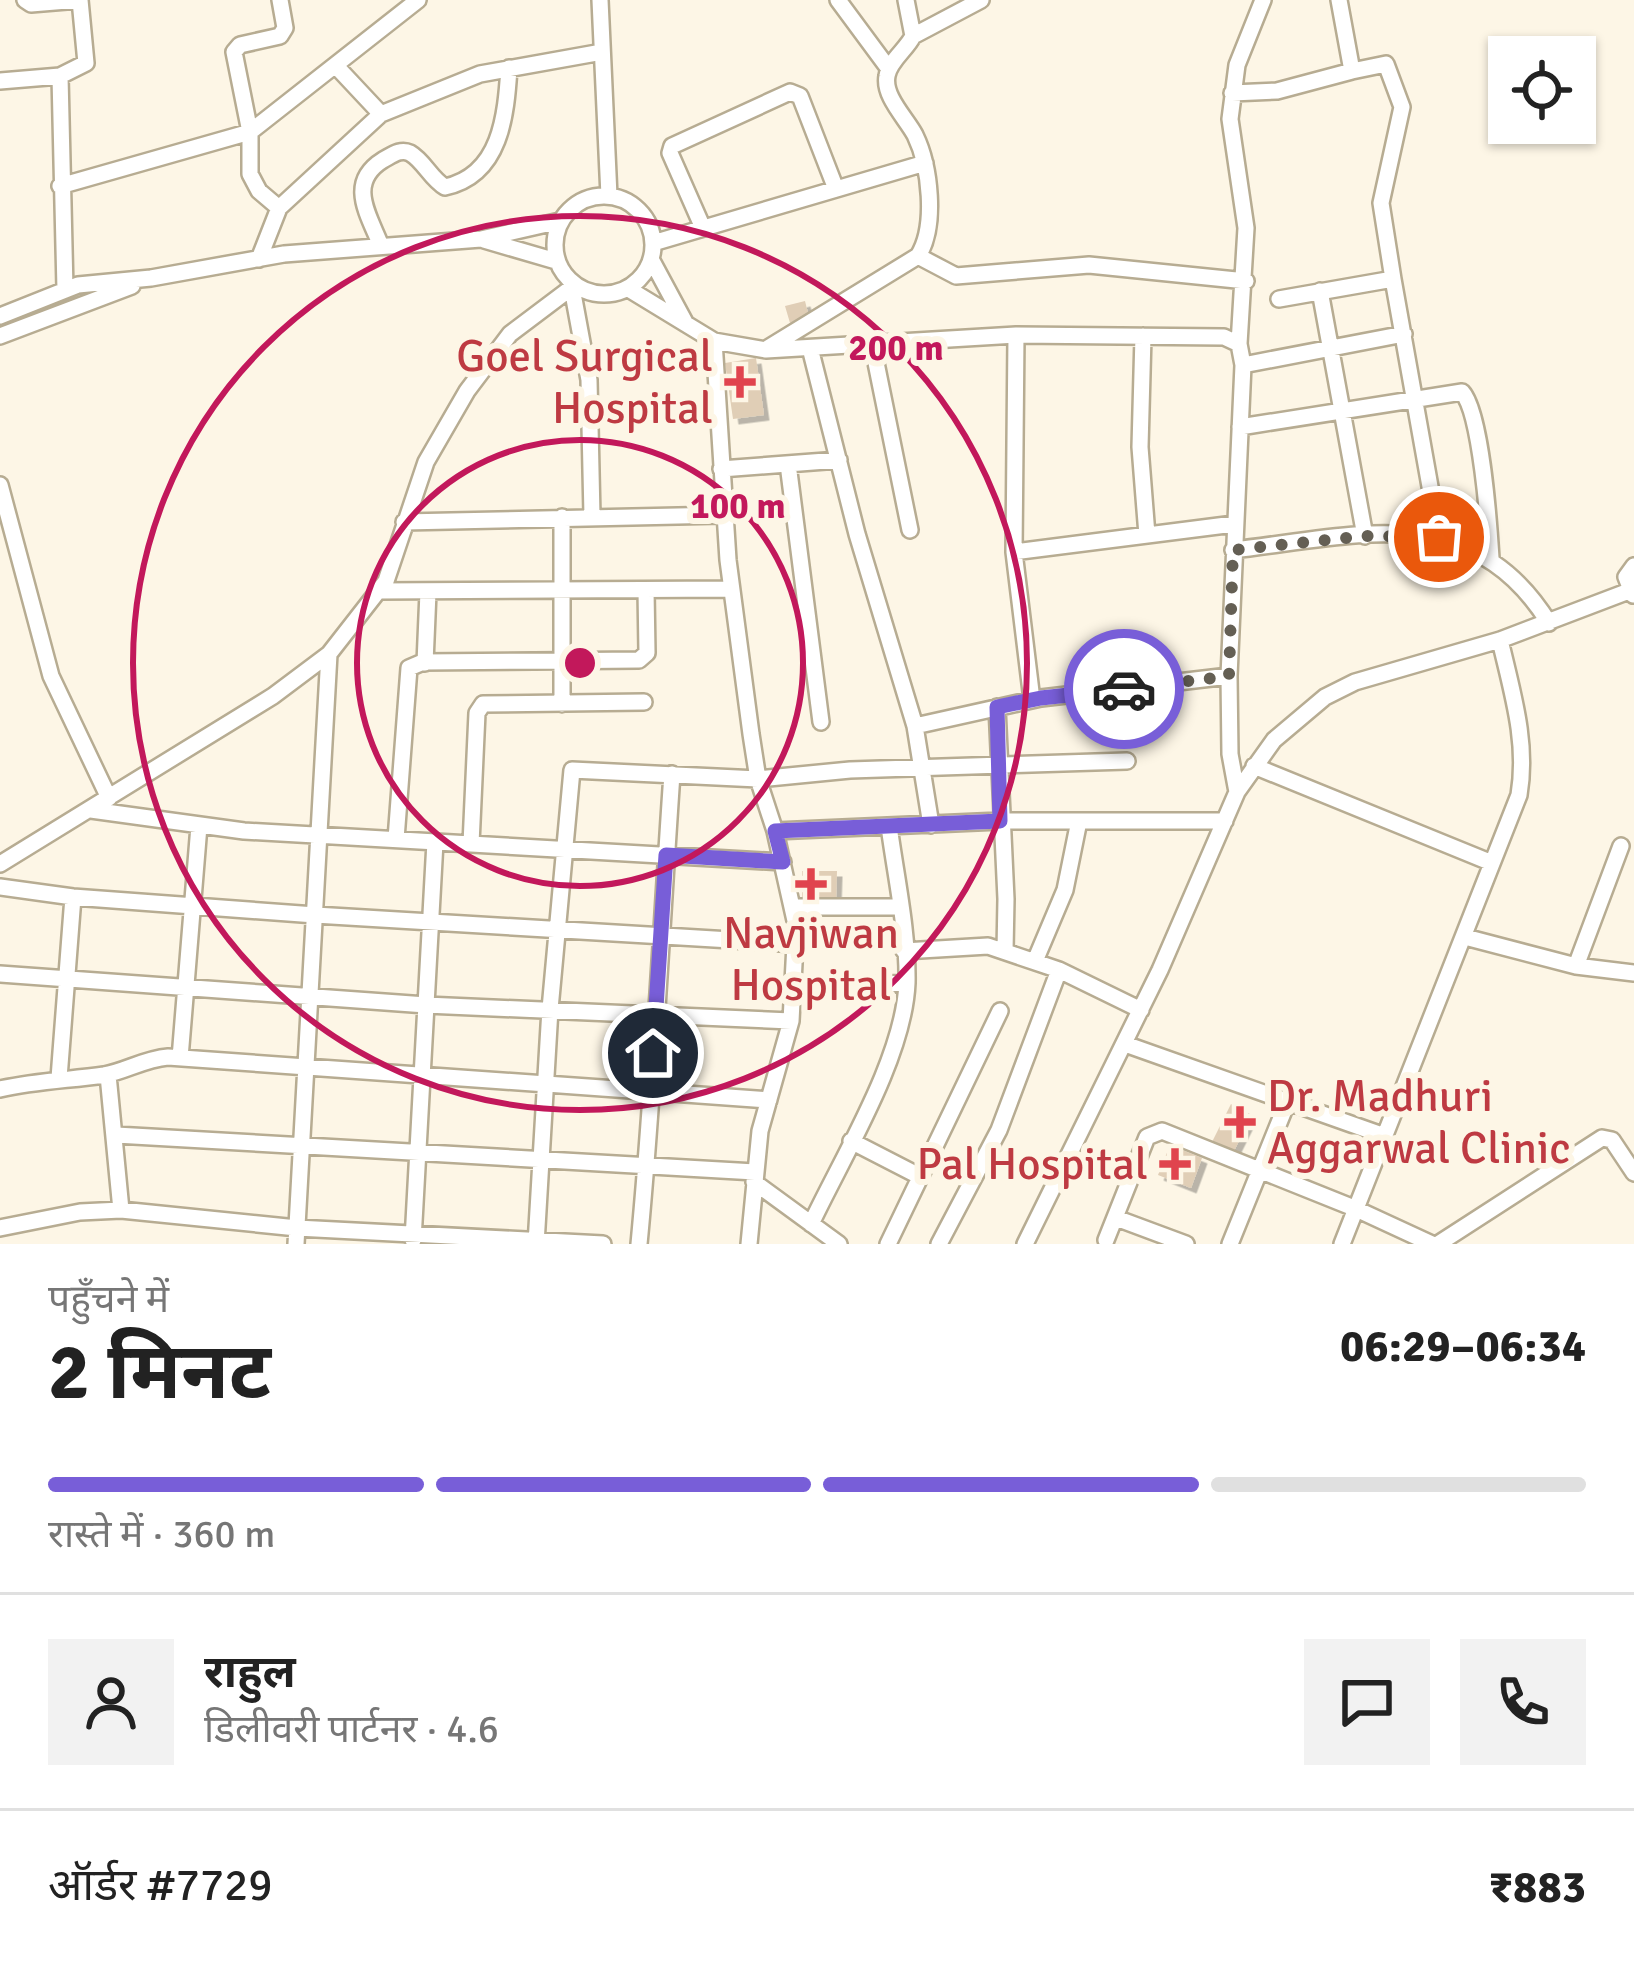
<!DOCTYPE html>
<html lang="hi">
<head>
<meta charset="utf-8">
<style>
	body { margin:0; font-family:Signika,"Noto Sans Devanagari",sans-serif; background:#f2f2f2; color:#222; height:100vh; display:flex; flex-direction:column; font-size:45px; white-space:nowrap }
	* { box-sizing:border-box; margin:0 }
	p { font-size:39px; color:#767676 }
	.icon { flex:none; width:66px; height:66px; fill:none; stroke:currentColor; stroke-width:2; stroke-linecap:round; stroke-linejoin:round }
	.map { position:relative; height:1244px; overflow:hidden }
	.drawer { display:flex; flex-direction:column; background:#fff; flex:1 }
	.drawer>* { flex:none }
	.fabs { position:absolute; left:1488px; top:36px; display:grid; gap:24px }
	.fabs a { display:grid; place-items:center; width:108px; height:108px; border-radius:0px; background:#fff; box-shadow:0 3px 9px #0004; font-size:60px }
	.pin { position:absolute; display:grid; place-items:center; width:102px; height:102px; color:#fff; margin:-51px; border:6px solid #fff; border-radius:50%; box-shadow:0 3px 12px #0007 }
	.courier { position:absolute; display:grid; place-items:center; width:120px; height:120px; margin:-60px; border:9px solid #785ed8; border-radius:50%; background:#fff; color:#222; box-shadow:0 3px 15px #0007 }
	.summary em { font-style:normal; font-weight:700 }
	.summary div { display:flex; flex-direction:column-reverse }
	.summary { display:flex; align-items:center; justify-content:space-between; height:204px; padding:0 48px }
	h1 { font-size:78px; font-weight:700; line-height:90px }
	.bar { display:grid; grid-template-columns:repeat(4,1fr); gap:18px 12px; align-content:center; height:144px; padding:0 48px }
	.bar i { height:15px; border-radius:9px; background:#e0e0e0 }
	.bar .active { background:#785ed8 }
	.bar p { grid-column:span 4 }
	.line { display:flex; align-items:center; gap:30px; padding:0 48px; border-top:3px solid #e0e0e0 }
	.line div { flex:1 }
	.round { display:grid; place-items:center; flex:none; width:126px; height:126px; border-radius:0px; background:#f2f2f2 }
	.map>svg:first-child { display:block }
	.building { fill:#e0ceb6; filter:url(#shadow) }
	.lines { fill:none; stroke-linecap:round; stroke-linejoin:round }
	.minor-casing { stroke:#b7ac92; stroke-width:20 }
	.minor { stroke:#fff; stroke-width:15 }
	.done { stroke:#645f54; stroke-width:12; stroke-dasharray:0 21.6 }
	.route { stroke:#785ed8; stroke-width:15 }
	.ring { fill:none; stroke:#c2185b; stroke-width:6 }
	.health-dot { fill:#e0444e; stroke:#fdf6e6; stroke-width:4.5 }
	.labels { text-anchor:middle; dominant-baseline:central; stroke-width:12; stroke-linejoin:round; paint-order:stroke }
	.health-label { font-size:45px; fill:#be3a42; stroke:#fdf6e6; text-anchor:end }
	.centre { fill:#c2185b; stroke:#fdf6e6; stroke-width:6 }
	.ring-label { font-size:36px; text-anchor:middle; font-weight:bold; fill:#c2185b; stroke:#fdf6e6; stroke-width:12; stroke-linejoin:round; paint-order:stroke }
</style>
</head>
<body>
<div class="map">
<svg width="1634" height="1244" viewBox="0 0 1634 1244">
	<defs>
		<filter id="shadow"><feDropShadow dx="5.5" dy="5.5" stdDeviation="0" flood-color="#0004"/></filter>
	</defs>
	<rect width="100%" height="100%" fill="#fdf6e6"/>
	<!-- building -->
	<path class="building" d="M805,301L809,317L790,323L785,306Z
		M756,358L764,415L733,419L725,363Z
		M802,871H837L836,902L802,901Z
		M1231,1104L1252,1115L1233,1153L1212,1142Z
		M1170,1145L1202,1158L1191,1188L1158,1175Z"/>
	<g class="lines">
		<!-- minor casing -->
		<g class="minor-casing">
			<path id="minor" d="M25,0L31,4L79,0
				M600,0L609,196
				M838,0L889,69
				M1339,0L1352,71L1386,64L1402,107L1381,203L1393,279
				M913,36L981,0
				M60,76L86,63L80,0
				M0,81L60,76L65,290
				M1232,93L1277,91L1352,71
				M381,114L480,74L602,52
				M60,186L250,132L418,0
				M555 245a49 49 0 1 1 98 0a49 49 0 1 1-98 0Z
				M279,208L381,114L336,66
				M703,228L670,153L672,146L790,92L800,96L836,189
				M484,240L556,261
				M653,243L925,163
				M381,246C369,215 346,183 383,160C391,156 400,148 410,153C424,161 431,179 445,187C501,175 506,115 509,68
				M918,256L956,276L1089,265L1246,281
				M259,259L279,208L259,191L250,174V132L234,52L240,45L280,36L285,28L280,0
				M651,259L686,324
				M572,288L589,380L592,516
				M627,288L714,341L766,350L1016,335L1224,337L1239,344L1243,365L1229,676L1230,754L1237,792
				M1320,291L1365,536
				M1279,299L1393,279L1439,537
				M0,316L78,285L151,278L284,254L481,239L560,221
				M1016,335L1014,552L1032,700
				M0,336L132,286
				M1143,336L1140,447L1147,535
				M714,341L728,560L751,734L758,779L775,831L796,925L791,1021L760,1131L749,1244
				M872,343L910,530
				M1239,344L1246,228L1230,119L1237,65L1263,0
				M768,348L918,256C937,226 930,166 915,135C906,118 883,96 887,76C889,61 907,49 913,36L906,0
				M810,348L857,534L915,726L931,825
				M1243,365L1404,334
				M1240,427L1462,392C1481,412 1489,526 1491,558
				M788,464L821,722
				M721,469L839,460
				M0,485L51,676L109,798
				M404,522L723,515
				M1233,550C1356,536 1472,499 1549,623
				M1014,552L1234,524
				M379,591L732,589
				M1633,595L1626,577L1634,566
				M425,663L428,592
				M562,704V517
				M997,707L1006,899L1005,951
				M915,726L1041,698L1229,676
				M1254,766L1492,863
				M91,810L244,831L783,862
				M775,831L1000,821H1225
				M396,839L409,668L423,662L639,660L647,653L646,590
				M471,844L477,713L483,704L644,702
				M0,864L273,696L329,654L386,581L426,462L467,391L510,334L575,285
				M0,887L73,897L315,915L797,944
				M794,907H901
				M1465,937L1576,966L1634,973
				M904,951L988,946L1059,970L1141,1010
				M1035,961L1065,890L1079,821
				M1576,966L1621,846
				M0,974L426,1005L791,1021
				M795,988L907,983
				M1125,1044L1382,1135
				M180,1058L199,826
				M108,1075L121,1210
				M59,1078L73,897
				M0,1089C35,1081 69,1080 104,1075C126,1071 144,1059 168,1057L769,1100
				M116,1135L755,1172
				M851,1141L921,1177
				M754,1182L839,1244
				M1116,1218L1186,1244
				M811,1224C843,1156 904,1058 907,983C908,931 896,878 889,826
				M0,1228L80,1212L121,1210L297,1228L603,1244
				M413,1240L435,842
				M1106,1240L1147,1137L1162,1131L1354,1208L1432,1244
				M296,1244L329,654
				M536,1244L550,1009L572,770L758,779L850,770L1127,761
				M639,1244C654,1088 661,931 672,774
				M888,1244L1000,1011
				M939,1244L999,1130L1059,970
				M1025,1244L1160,970L1237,792L1274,740L1325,697L1355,682L1500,640L1629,591
				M1230,1244L1287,1103
				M1342,1244L1519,795C1528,742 1512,692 1500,640
				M1438,1244L1602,1138L1612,1140L1634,1173"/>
		</g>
		<!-- minor -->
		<use href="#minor" class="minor"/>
	</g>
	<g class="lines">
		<!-- done -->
		<path class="done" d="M1124,689L1229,676L1233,550L1365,536L1439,537"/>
		<!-- route -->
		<path class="route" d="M653,1053L666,855L783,862L775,831L1000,821L997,707L1041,698L1124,689"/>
	</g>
	<!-- distance rings -->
	<g class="ring">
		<circle cx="580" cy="663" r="223"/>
		<circle cx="580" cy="663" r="447"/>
	</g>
	<!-- markers -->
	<g class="health-dot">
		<path d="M734 364h12v12h12v12h-12v12h-12v-12h-12v-12h12z"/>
		<path d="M805 866h12v12h12v12h-12v12h-12v-12h-12v-12h12z"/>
		<path d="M1234 1104h12v12h12v12h-12v12h-12v-12h-12v-12h12z"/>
		<path d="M1169 1146h12v12h12v12h-12v12h-12v-12h-12v-12h12z"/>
	</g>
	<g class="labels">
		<!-- health labels -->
		<g class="health-label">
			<text x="713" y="356">Goel Surgical<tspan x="713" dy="52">Hospital</tspan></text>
			<text x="811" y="933" text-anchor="middle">Navjiwan<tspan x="811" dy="52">Hospital</tspan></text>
			<text x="1267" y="1096" text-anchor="start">Dr. Madhuri<tspan x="1267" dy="52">Aggarwal Clinic</tspan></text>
			<text x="1148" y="1164">Pal Hospital</text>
		</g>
	</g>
	<circle cx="580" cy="663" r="18" class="centre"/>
	<g class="ring-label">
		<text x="896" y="360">200 m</text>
		<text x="738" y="518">100 m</text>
	</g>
</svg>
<div class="fabs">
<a><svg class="icon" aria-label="locate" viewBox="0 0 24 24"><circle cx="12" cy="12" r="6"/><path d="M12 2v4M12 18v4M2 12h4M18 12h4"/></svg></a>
</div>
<div class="pin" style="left:1439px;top:537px;background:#ea580c"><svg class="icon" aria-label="bag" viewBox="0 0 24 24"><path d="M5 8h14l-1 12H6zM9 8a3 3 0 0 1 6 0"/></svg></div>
<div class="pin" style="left:653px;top:1053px;background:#1f2937"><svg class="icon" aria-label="home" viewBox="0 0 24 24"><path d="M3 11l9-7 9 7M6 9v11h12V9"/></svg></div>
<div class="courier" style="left:1124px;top:689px"><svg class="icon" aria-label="car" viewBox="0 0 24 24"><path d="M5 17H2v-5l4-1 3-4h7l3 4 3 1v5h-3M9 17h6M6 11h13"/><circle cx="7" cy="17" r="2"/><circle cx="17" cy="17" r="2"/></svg></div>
</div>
<section class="drawer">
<div class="summary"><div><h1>2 मिनट</h1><p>पहुँचने में</p></div><em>06:29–06:34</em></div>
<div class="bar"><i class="active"></i><i class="active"></i><i class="active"></i><i></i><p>रास्ते में · 360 m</p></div>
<div class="line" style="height:216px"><a class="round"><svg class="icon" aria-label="person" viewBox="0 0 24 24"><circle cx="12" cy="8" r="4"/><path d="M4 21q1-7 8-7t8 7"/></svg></a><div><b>राहुल</b><p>डिलीवरी पार्टनर · 4.6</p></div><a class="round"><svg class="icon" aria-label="chat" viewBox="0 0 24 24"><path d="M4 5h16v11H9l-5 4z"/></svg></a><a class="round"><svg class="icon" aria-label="phone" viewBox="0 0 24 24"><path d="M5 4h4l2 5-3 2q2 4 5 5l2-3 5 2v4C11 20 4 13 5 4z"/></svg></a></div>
<div class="line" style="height:156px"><div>ऑर्डर #7729</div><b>₹883</b></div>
</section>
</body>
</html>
